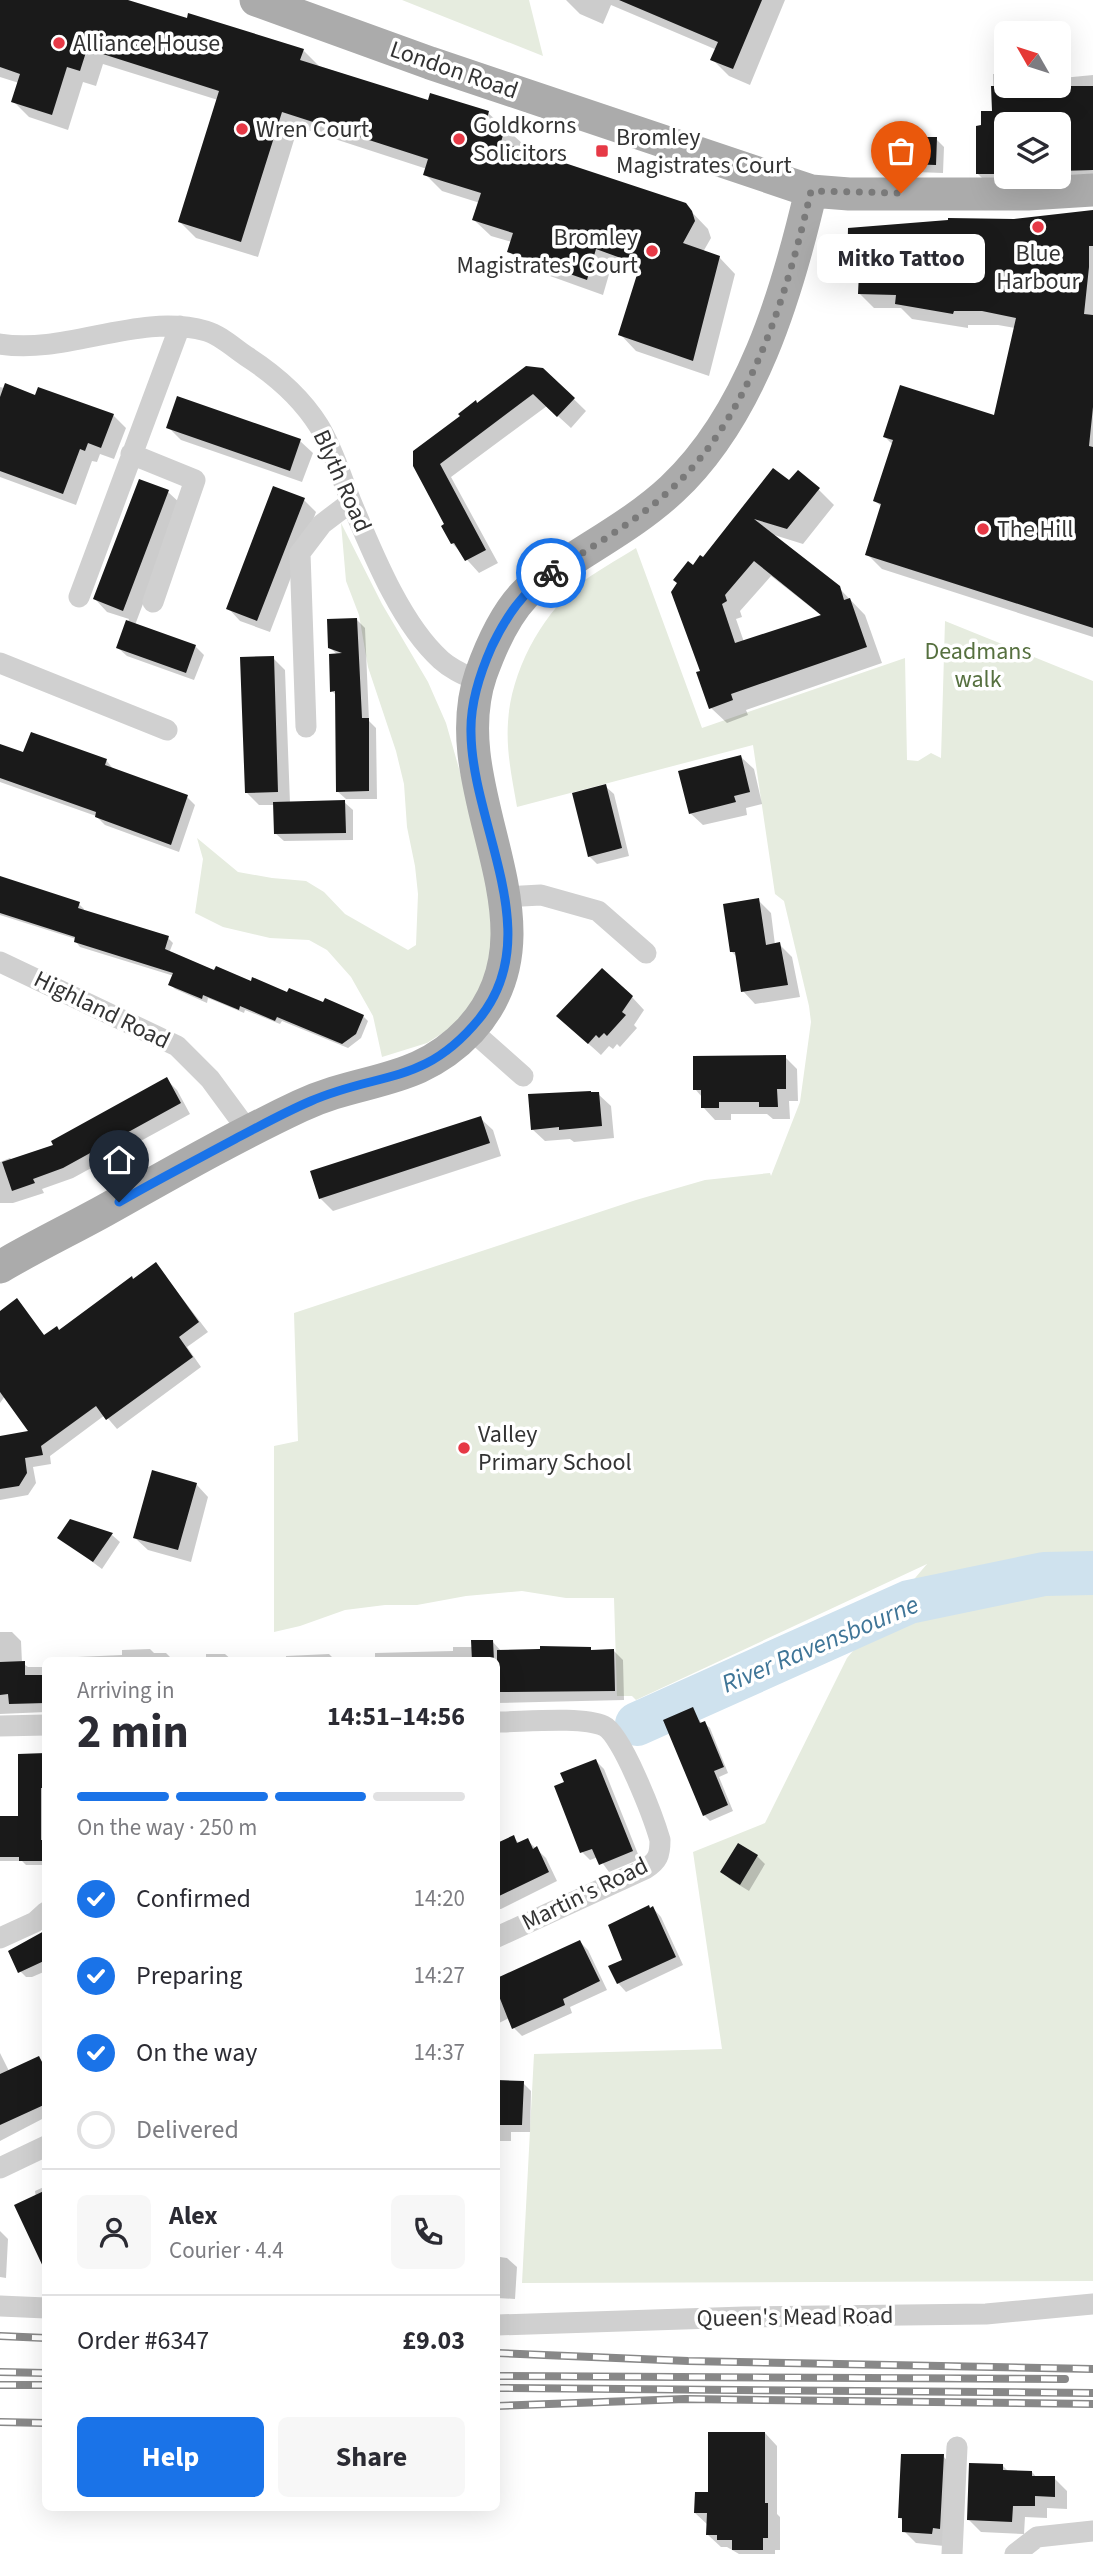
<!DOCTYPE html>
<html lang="en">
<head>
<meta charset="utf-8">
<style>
	body { margin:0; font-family:"Source Sans 3",sans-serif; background:#f7f7f7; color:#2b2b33; height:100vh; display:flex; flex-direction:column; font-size:26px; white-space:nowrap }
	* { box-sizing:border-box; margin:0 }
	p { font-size:23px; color:#7c7c81 }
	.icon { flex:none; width:38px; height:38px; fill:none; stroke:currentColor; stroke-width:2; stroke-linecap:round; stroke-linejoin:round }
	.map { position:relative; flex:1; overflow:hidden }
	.details { position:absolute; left:42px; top:1657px; width:458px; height:854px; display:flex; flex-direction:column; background:#fff; border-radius:10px; box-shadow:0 7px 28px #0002 }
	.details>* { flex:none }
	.needle { width:46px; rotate:309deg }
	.fabs { position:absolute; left:994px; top:21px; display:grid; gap:14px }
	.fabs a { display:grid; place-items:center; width:77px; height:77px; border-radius:10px; background:#fff; box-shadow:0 7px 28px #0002; font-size:35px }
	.pin { position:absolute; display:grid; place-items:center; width:60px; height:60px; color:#fff; margin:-72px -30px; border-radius:50% 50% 50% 0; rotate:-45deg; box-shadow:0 0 7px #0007 }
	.pin .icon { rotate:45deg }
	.courier { position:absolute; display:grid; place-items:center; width:70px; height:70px; margin:-35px; border:5px solid #1a73e8; border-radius:50%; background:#fff; color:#222; box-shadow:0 2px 9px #0007 }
	.bubble { position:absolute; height:49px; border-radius:10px; background:#fff; box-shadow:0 7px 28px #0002; font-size:23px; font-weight:700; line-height:49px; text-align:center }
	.overview em { font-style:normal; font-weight:700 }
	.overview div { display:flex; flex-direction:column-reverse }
	.overview { display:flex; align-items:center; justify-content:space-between; height:119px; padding:0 35px }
	h1 { font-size:46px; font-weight:700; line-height:52px }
	.bar { display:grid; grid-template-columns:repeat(4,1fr); gap:10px 7px; align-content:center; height:84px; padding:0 35px }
	.bar i { height:9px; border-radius:5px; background:#e1e1e2 }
	.bar .selected { background:#1a73e8 }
	.bar p { grid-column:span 4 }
	.line { display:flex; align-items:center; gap:18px; padding:0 35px; border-top:2px solid #e1e1e2 }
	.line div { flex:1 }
	.round { display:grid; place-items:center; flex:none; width:74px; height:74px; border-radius:10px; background:#f7f7f7 }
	ol { padding:0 35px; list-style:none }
	li { display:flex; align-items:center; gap:21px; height:77px }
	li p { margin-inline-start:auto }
	li .icon { padding:7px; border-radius:50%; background:#1a73e8; color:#fff; stroke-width:4 }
	li:last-child { color:#7c7c81 }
	li i { width:38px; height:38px; border:4px solid #e1e1e2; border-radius:50% }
	.button { display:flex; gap:14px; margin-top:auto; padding:14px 35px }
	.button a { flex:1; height:80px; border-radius:10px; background:#1a73e8; color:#fff; font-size:28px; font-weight:700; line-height:80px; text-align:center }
	.button a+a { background:#f7f7f7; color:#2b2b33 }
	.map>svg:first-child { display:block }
	.green { fill:#e6ecdf }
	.shadow { fill:#0003; fill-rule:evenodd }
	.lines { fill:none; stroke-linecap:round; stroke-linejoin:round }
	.river { stroke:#cfe2ee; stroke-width:44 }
	.building { fill:#1a1a1a; fill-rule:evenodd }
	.minor { stroke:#d0d0d0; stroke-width:21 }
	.primary { stroke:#ababab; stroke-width:33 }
	.rail-casing { stroke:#888; stroke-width:8 }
	.rail { stroke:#fff; stroke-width:5; stroke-dasharray:16; stroke-linecap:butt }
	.done { stroke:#7a7a7a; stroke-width:7; stroke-dasharray:0 12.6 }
	.route { stroke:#1a73e8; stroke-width:9 }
	.poi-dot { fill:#e63946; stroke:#fff; stroke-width:2.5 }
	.labels { text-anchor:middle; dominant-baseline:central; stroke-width:7; stroke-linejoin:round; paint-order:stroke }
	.poi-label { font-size:24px; fill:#333; stroke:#fff; text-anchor:start }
	.street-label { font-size:24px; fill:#333; stroke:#fff }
	.park-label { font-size:24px; fill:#56703f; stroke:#fff }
	.water-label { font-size:26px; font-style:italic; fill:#3f7597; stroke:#fff }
</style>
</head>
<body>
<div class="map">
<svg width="1093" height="2554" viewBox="0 0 1093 2554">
	<rect width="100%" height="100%" fill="#fff"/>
	<!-- green -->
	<path class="green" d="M402,0H529L543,56Z
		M341,523L382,604L428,682L446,723L481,846L496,934L480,997L452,1027L427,1043L382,1057L373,1016L351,977L327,950L309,940L270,938L223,927L195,913L203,859L197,838L238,872L272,878L306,881L324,892L345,914L408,950L416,945L418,894L415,866L407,827L404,784L396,751L368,667L359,615L346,581Z
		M636,548L702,728L905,658L907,760L918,761L931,753L941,758L945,621L1093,681V2281L522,2283L534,2054L722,2049L693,1852L765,1823L847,1658L927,1564L636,1700L632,1696H617L614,1598H566L522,1591L466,1596L417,1605H385L345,1610L300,1626L274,1632V1446L298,1441L294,1313L636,1200L705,1180L770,1173L771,1176L800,1102L811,1022L809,1006L784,901L775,894L753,745L517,807C512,778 506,751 508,722C511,672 540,618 577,586C595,572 617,560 636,548Z"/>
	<!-- shadow -->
	<path class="shadow" d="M0,0H123L188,21L303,50L319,66L429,102L488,113L522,143L519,150L685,205L708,229L711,238L703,252L719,257L735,274L709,376L636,351L620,334L639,274L612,264L603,295L525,267L509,251L512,242L491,236L474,220L480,203L442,191L425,174L427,169L298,127L258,257L196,238L180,222L218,100L103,64L96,86L83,82L68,130L29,117L13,101L19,83L0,77Z
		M566,0H785L750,85L729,76L712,59L717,50L611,5L603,24L580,14Z
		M993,74H1006V86H1059V74L1062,78L1093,75V182L990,186L978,174L982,126L994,113ZM1006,124H1059V177H1006Z
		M936,139L944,147L943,173L915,172L907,164L916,145Z
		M1093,212V637L882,569L867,554L882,507L875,501L893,445L885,437L996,417L1015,328L998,325H968V328L912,319L901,308H874L859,293L860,284L848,272L1014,221Z
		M543,369L586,411L571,428L547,406L451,477L498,563L479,573L452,543L447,525L414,465L462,416L478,405Z
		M0,387L113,415L126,428L114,459L100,454L97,462L92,461L76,505L0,477Z
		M168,427L300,441L313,453L302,482L181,440Z
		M789,483L818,489L834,505L803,544L771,534L839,588L865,615L882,663L746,710L748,715L727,723L711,708L702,672L693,568ZM771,576L822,616L744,642L736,619L742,617L740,611Z
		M168,492L181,504L135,625L195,646L204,655L194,680L127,656L118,648L129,619L107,612L95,599Z
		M304,500L316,512L270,632L240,621L228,608Z
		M357,620L365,628L369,721L376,728L377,799H346L337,791V696L332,691L338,655L330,648Z
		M273,658L285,670L290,803L344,802L353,810V840L284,841L275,833V805H259L247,793Z
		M0,746L24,754L106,760L114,770L187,797L195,805L179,852L105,825L96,816L0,782Z
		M741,757L754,769L762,804L746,808L747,815L703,825L690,813Z
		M605,786L614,794L629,856L597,864L589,856Z
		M0,878L79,904L84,909L83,912L168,938L173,943L169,953L215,972L363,1016L368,1021L361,1038L348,1048L282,1021L280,1024L245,1010L244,1013L208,998L207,1003L175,989L170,984L174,976L80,947L76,942V939L0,915Z
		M758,900L771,913L775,945L779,944L792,957L800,997L755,1004L743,991L738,958L732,952Z
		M632,997L644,1010L634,1025L637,1028L620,1047L617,1044L613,1049L609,1046L601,1055L571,1028Z
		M785,1057L797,1069L798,1101H789L790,1119H773L767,1114H731V1120H715L703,1107L702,1097L695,1089Z
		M166,1079L177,1090L190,1114L73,1178L42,1189L44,1193L13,1203H0V1162L10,1158L12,1160L56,1146Z
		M598,1094L611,1106L614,1138L574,1142L570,1139L545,1141L532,1129Z
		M480,1118L493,1130L501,1156L333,1211L320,1198Z
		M156,1264L208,1332L187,1347L201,1367L117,1429L105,1415L50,1456L51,1464L33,1467L36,1483L28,1495L0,1500V1437L31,1432L5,1396L0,1403V1313L17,1301L45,1336L59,1332Z
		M196,1484L208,1497L191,1562L148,1550L135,1538Z
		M71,1521L112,1535L120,1542L102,1569L60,1538Z
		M0,1632H12L21,1641L22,1663L28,1667H46V1712L0,1714Z
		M492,1641L502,1652L590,1649L593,1652L614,1651L623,1660L624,1700L497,1703V1661H375V1653L453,1651V1647H473Z
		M150,1649L154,1653H166L174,1661H77V1657L122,1655V1650Z
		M206,1654H225L233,1661H206Z
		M329,1654L336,1661H286V1656Z
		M693,1709L702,1724L704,1723L710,1728L728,1773L719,1777L733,1811L710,1821L704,1815Z
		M46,1755V1865H26L22,1861H0V1818H20Z
		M596,1761L604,1769L640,1859L609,1872L598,1857L590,1860L582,1852Z
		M513,1837L520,1844L527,1840L546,1858L557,1881L501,1909H497V1845Z
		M738,1845L757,1856L765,1864L749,1891L731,1880L722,1872Z
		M653,1908L661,1917L683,1965L626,1992L618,1983L624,1961L650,1909Z
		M46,1931V1971L32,1977H26L18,1969Z
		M580,1942L588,1950L607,1990L570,2007L572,2013L522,2036L514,2028L509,2018L497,2024V1980Z
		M0,2053L9,2071L39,2058L46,2065V2117L0,2141Z
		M497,2082L523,2083L531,2091L530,2132H511V2141H497Z
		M46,2186L45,2259L35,2191Z
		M497,2226L499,2229L498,2253L500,2257L507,2258L517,2267L515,2299L497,2298Z
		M0,2231L8,2239L6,2278L0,2277Z
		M765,2433L777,2446V2514L780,2517V2550H775V2554H739L727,2547H721L708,2535V2525L695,2513L709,2493Z
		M943,2456L955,2469L944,2546L916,2543L904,2531V2522L900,2518Z
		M1003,2466L1009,2472H1032L1037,2478H1054L1067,2491V2509L1047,2508V2518L1025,2517L1024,2534L981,2532L969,2520Z"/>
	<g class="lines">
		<!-- river -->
		<path class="river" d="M637,1724L909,1602L1044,1574L1093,1573"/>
	</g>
	<!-- building -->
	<path class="building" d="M0,0H128L187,18L188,13L304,49L300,60L428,100L430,93L489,111L487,119L506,125L501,142L686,203L692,211L695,221L683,243L720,256L693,361L618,335L640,265L596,249L587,280L507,252L513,233L472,220L481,193L423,175L428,159L282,112L241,242L178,222L219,91L87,49L80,71L67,67L52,115L11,102L20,74L0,67Z
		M619,0H762L733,69L710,60L718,42Z
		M991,86H1093V170L1059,171V124H1006V174H976V126L981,125V111H992Z
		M915,137H937L936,165L905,164L906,143L915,144Z
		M1093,210V246H1089V267L1084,314L1093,315V407L1089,446L1093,447V628L865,555L881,504L873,501L893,440L883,437L900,385L994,415L1016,318L982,311H954L953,314L895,304L896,295L858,294L859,273H847L848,228L948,220V218L1014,219Z
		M526,366L543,368L575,398L557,417L533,394L440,464L486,550L465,561L454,543L451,544L441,526L444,524L413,466V451L460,416L458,414L476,400L477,403Z
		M5,383L35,395L38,387L114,414L101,448L88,443L85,451L80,449L63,494L0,471V397Z
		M177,396L301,439L290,471L166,428Z
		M773,468L789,480L798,470L820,488L787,529L754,519L840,586L844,600L850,598L867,647L731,694L733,700L709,709L696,672L700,671L671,592L677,583L673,580L688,561L693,565L700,555L703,557ZM754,561L821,615L735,643L722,604L727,601L725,595Z
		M139,479L169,490L123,611L93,599Z
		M273,486L305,498L257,621L226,609Z
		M357,618L362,718H369V791L336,792L335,691L330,692L329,654L342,653L328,648L327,619Z
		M126,620L196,645L186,673L116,648Z
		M274,656L278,792L245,793L240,657Z
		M31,732L107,759L105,765L188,795L171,845L95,817L96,812L0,778V744L23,752Z
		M741,755L750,792L734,796L736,802L689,814L678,771Z
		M606,784L622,848L588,857L572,793Z
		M345,800L346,833L274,834L273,802Z
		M0,876L80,902L78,908L169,936L165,949L214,970L216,966L251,981L252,977L287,992L289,988L323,1002L325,998L364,1015L356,1034L342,1044L277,1017L275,1021L240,1006L239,1010L203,995L202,999L168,985L173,973L74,942L75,937L0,913Z
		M759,898L766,945L780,942L788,985L741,992L735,952H730L723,904Z
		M602,968L633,996L622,1012L626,1015L607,1036L604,1033L599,1038L596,1035L588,1044L556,1016Z
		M786,1055V1089H777L778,1107H759V1102H719V1108H701V1090H693V1056Z
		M167,1077L181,1103L63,1168L33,1179L35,1183L12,1191L2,1162L53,1145L51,1141Z
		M591,1091V1092H599L602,1126L559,1130V1127L531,1130L528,1094Z
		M481,1116L490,1143L319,1199L310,1171Z
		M156,1262L199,1322L179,1337L193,1357L106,1420L96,1406L41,1446L43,1455L25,1458L27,1473L19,1486L0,1489V1436L28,1431L0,1392V1311L17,1298L44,1335L57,1326L59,1330L132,1276L133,1279Z
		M152,1470L197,1483L178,1550L133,1538Z
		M70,1519L113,1533L93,1562L57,1538Z
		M471,1640H493L494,1661H472Z
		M540,1646L591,1647V1650L614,1649L615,1691L497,1692V1650L540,1649Z
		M25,1661V1675H46V1703L9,1704L8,1694L0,1695V1662Z
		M693,1707L700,1723L705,1721L724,1767L714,1771L728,1805L703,1816L663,1720Z
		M46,1753V1788H41V1840H46V1861H19V1857H0V1816H18V1754Z
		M596,1759L633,1851L599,1865L592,1849L580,1853L554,1786L564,1782L560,1773Z
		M514,1835L517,1843L528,1838L533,1849L537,1846L549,1872L497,1897V1843Z
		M738,1843L758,1855L740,1885L720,1872Z
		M649,1905L650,1908L653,1906L676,1957L617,1984L608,1966L622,1960L608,1925Z
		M46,1930V1960L18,1973L8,1951Z
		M580,1940L600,1981L563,1999L565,2005L512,2029L497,1991V1978Z
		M39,2056L46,2070V2104L0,2125V2074Z
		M497,2080L524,2081L522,2125H497Z
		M46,2190V2273L14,2205Z
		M708,2432H765V2503H768V2538H763V2550H732V2540H717V2535H706L707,2513H694L695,2492H708Z
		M901,2454H944L940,2529L933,2528L932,2534L902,2532V2518H898Z
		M969,2463L1003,2464V2470L1032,2471V2476H1055V2497L1035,2496V2506H1013L1012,2522L967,2520Z"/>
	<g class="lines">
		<!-- minor -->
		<path class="minor" d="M0,344C67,355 138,312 206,331C220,335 234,348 246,356C274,374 301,397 319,426C334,451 341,477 352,504C373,554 401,624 441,660C452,670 465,675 478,681
			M131,454L195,480L153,602
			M79,597L180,326
			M0,663L167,730
			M306,727L300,553L322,524L351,502
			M504,897L541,895L598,911L646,953
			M0,962L177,1046L210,1079L249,1132
			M470,1029L523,1076
			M497,1722C523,1722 582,1716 604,1726C622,1734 654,1819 660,1840C660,1855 658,1861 645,1869L497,1937
			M0,1726L46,1725
			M0,1938L35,1922L46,1912
			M0,2168L46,2146
			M0,2306L46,2308
			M497,2325L744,2317L986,2314L1093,2304
			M952,2554L957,2447
			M1015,2554L1037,2537L1093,2531"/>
		<!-- primary -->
		<path class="primary" d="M256,0L430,63L811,191L849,194H1028L1093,190
			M0,1267C32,1248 67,1231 100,1213C166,1176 232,1138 300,1106C364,1076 417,1086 470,1030C566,925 440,793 481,674C491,646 504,616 524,595C538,580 556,570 573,559C607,537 642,517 672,489C751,415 787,294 811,191"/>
		<!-- rail casing -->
		<g class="rail-casing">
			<path id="rail" d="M0,2336L46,2338
				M497,2353L688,2361L1093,2369
				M0,2372L46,2373
				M497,2376L1065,2379
				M0,2385H46
				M497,2388L1093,2393
				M497,2406L685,2399L1093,2404
				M0,2422L46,2423"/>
		</g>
		<!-- rail -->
		<use href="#rail" class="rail"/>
	</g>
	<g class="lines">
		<!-- done -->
		<path class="done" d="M551,573C591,547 634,523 669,491C750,419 787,294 811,191L901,193"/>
		<!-- route -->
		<path class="route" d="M119,1202C157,1180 196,1160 235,1139C260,1126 285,1112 311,1101C380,1071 424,1086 479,1019C548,935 472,826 471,733C470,703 480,673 492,646C506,617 523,591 551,573"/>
	</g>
	<!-- markers -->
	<g class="poi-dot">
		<circle cx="59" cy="43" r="7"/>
		<circle cx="242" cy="129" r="7"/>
		<circle cx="459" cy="139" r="7"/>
		<rect x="595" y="144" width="14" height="14" rx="3.5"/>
		<circle cx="1038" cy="227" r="7"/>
		<circle cx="652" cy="251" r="7"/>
		<circle cx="983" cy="529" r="7"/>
		<circle cx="464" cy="1448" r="7"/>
	</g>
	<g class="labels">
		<!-- poi labels -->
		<g class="poi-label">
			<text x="73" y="43">Alliance House</text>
			<text x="473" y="125">Goldkorns<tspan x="473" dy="28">Solicitors</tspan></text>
			<text x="256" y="129">Wren Court</text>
			<text x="616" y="137">Bromley<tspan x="616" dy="28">Magistrates Court</tspan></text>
			<text x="638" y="237" text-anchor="end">Bromley<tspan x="638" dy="28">Magistrates' Court</tspan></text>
			<text x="1038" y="253" text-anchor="middle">Blue<tspan x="1038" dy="28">Harbour</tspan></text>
			<text x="997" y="529">The Hill</text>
			<text x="478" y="1434">Valley<tspan x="478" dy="28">Primary School</tspan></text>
		</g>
		<!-- street labels -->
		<g class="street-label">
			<text transform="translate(454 70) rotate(19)">London Road</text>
			<text transform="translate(342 481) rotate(66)">Blyth Road</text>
			<text transform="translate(102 1010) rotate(26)">Highland Road</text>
			<text transform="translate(585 1894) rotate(-26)">Martin's Road</text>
			<text transform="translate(795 2317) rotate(-1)">Queen's Mead Road</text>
		</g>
		<!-- park labels -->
		<g class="park-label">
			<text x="978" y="651">Deadmans<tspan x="978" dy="28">walk</tspan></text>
		</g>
		<!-- water labels -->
		<g class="water-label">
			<text transform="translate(820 1644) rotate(-23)">River Ravensbourne</text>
		</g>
	</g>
</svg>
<div class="fabs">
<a><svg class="needle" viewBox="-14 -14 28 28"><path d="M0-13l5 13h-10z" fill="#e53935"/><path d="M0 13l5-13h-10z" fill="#7c7c81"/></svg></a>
<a><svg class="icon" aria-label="layers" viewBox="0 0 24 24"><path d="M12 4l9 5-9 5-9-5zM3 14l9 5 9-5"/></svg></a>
</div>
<div class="pin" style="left:901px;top:193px;background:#ea580c"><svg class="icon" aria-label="bag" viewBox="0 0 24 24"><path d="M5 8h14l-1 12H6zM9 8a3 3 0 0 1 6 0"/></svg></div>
<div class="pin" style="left:119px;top:1202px;background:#1f2937"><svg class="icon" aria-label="home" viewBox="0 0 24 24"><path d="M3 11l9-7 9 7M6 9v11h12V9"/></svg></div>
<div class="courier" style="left:551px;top:573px"><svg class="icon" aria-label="bike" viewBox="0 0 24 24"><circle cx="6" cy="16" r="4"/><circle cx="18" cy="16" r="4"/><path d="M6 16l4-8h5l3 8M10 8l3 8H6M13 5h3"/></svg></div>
<div class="bubble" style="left:817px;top:234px;width:168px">Mitko Tattoo</div>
<section class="details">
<div class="overview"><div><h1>2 min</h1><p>Arriving in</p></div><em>14:51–14:56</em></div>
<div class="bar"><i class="selected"></i><i class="selected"></i><i class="selected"></i><i></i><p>On the way · 250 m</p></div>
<ol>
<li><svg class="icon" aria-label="check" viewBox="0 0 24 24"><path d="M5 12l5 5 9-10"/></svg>Confirmed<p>14:20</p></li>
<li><svg class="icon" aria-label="check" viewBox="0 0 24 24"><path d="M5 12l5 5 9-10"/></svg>Preparing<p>14:27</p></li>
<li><svg class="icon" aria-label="check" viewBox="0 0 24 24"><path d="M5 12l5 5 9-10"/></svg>On the way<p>14:37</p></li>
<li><i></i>Delivered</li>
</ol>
<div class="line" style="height:126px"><a class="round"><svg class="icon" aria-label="person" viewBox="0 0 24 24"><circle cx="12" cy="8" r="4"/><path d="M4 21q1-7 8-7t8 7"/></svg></a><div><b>Alex</b><p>Courier · 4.4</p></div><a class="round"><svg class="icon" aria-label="phone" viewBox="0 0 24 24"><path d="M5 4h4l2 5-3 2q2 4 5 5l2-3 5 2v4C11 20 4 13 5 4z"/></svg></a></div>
<div class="line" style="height:91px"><div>Order #6347</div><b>£9.03</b></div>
<div class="button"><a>Help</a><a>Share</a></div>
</section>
</div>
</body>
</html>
